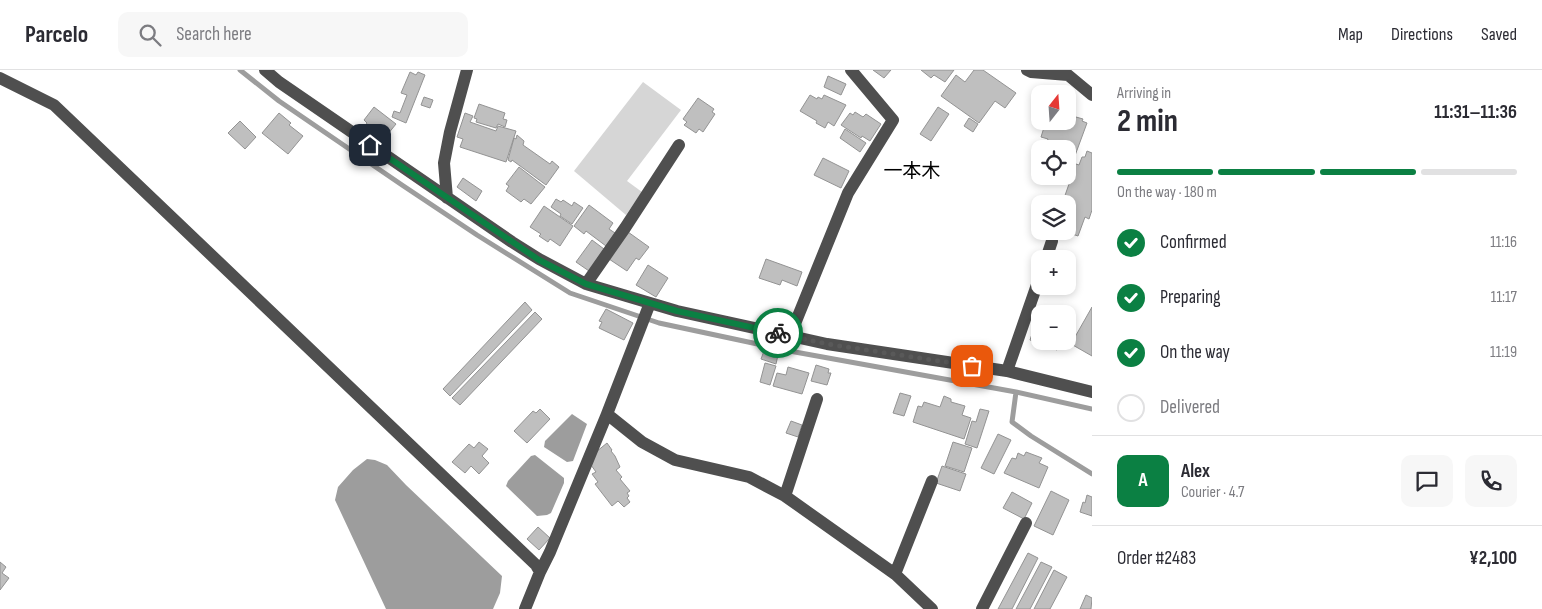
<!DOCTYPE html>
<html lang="en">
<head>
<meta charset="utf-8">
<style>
	body { margin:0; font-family:"Sofia Sans Condensed","Noto Sans JP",sans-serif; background:#f7f7f7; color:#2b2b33; height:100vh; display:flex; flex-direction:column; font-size:19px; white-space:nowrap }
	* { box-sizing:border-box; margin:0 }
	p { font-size:16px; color:#7c7c81 }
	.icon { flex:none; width:28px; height:28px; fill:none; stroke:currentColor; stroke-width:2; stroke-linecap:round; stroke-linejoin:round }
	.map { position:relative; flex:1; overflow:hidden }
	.side { display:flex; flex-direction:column; background:#fff; width:450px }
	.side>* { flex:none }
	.needle { width:32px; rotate:17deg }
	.fabs { position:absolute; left:1031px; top:15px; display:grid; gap:10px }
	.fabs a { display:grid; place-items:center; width:45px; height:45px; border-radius:10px; background:#fff; box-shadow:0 2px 8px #0003; font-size:25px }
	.pin { position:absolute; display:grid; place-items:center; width:42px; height:42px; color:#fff; margin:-21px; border-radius:10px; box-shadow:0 2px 8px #0006 }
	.courier { position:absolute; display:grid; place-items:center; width:50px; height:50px; margin:-25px; border:4px solid #0b8043; border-radius:50%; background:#fff; color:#222; box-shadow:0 1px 6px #0007 }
	.head em { font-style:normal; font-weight:700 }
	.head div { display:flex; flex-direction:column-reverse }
	.head { display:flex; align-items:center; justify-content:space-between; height:85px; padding:0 25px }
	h1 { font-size:32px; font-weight:700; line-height:38px }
	.bar { display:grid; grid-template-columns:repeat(4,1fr); gap:8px 5px; align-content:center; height:60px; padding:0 25px }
	.bar i { height:6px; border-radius:4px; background:#e1e1e2 }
	.bar .on { background:#0b8043 }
	.bar p { grid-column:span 4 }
	.line { display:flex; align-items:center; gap:12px; padding:0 25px; border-top:1px solid #e1e1e2 }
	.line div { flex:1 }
	.round { display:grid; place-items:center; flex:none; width:52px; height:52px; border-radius:10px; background:#f7f7f7 }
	ol { padding:0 25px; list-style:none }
	li { display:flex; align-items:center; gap:15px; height:55px }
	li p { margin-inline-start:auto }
	li .icon { padding:5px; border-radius:50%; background:#0b8043; color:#fff; stroke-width:4 }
	li:last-child { color:#7c7c81 }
	li i { width:28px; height:28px; border:2px solid #e1e1e2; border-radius:50% }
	header { display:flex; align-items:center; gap:30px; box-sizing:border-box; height:70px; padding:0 25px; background:#fff; border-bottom:1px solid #e1e1e2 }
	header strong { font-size:24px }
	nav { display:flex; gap:28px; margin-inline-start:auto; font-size:18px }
	.search { width:350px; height:45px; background:#f7f7f7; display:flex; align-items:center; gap:12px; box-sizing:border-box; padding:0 18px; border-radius:10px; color:#7c7c81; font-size:19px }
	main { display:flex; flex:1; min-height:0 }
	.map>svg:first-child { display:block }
	.green { fill:#d6d6d6 }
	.water { fill:#9d9d9d }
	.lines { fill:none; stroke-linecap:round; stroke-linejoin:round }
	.stream { stroke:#9d9d9d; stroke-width:5 }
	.building { fill:#bfbfbf; stroke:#939393 }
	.minor { stroke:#4f4f4f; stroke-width:12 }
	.done { stroke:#595959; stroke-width:5; stroke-dasharray:0 9 }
	.route { stroke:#0b8043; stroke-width:6 }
	.labels { text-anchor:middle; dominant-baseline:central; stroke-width:4; stroke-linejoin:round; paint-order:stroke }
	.quarter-label { font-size:19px; fill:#000; stroke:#fff }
</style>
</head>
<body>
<header>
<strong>Parcelo</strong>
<div class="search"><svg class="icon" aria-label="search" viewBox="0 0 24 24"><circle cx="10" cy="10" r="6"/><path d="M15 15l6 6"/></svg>Search here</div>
<nav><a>Map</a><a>Directions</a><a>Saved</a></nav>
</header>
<main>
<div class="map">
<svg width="1092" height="539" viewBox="0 0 1092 539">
	<rect width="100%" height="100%" fill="#fff"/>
	<!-- green -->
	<path class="green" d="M643,12L681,40L627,111L642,122L626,145L574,101Z"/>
	<!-- water -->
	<path class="water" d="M572,344L587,354L573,391L567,392L544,377L545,371Z
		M535,385L564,408V413L551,443L547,445L537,446L506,416L508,411L531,386Z
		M367,389L375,390L387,395L406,415L502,506L500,523L493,539H386L335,430L338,417L353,400Z"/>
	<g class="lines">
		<!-- stream -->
		<path class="stream" d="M240,0L279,31L402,115L477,165L570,223L659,253L795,282L1016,322L1092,339
			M1016,322L1012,352L1031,366L1092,404"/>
	</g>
	<!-- building -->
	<path class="building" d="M873,0H891L884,8Z
		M921,0H954L945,12L934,5L931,8Z
		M974,0H983L1016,23L1005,38L995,31L979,53L941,26L956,5L965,12Z
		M410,2L416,5L418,2L425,5L406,53L392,47L394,41L400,43L407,25L401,23Z
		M828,6L846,14L841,25L824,17Z
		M810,25L817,29L818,27L822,29L824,25L846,35L834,56L828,52L825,58L816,53L817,51L800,41Z
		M424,27L433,30L430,38L421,35Z
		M698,28L714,39L712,42L715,44L703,62L699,59L696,63L684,55L687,52L683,49Z
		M479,34L505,43L503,49L507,50L505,57L498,54L496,58L476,52L477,49L474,48Z
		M374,37L396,54L383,70L365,56L367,53L364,50Z
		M938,37L949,44L931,71L920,64Z
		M855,42L863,47L866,44L881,54L870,71L862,66L861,68L841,55L850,43L853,45Z
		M279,43L291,53L289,55L303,66L288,84L262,63Z
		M465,43L473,46L470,52L496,61L498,56L516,61L506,92L460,77L463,69L457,67Z
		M1076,47L1083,49L1082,51L1087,53L1073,91L1068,90V79H1044L1048,69L1041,67L1046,51L1058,55L1059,51L1073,56Z
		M969,48L978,54L973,62L964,56Z
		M240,51L256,67L245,79L228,63Z
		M845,59L866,73L860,82L840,68Z
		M517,65L524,71L523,75L550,94L552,91L559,97L546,115L512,90L511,92L508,90L514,68L516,69Z
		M1087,81L1092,83V140L1089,149L1085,147L1078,166L1063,161H1068V146L1069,141L1068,140V134H1062L1076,94L1079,95L1082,87H1085Z
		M823,88L849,101L841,118L814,105Z
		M519,97L545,117L531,134L524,129L521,132L506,121L509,116L506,114Z
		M463,108L482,121L476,131L457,117Z
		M556,129L561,132L563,130L572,136L574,132L583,138L572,154L560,146L561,144L551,137Z
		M589,135L613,153L609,159L615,163L606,176L586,161L584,164L574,156Z
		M544,136L573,156L560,176L550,169L548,172L539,166L541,164L530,157Z
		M628,162L649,177L639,190L636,188L627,201L609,189Z
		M592,170L604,179L589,201L576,192Z
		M766,189L802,202L797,216L782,210L780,215L759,208Z
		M648,195L668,208L656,227L636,215Z
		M525,232L532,240L450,326L443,319Z
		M1092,237V286L1071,274Z
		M606,239L633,253L624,270L599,258L602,252L599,251Z
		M535,242L542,249L460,335L452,328Z
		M1037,249L1040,250V271H1060L1057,280L1030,270Z
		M764,281L778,285L776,294L761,289Z
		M765,293L776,296L770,315L760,312Z
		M816,295L829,299L828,303H831L827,315L811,311Z
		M788,297L809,303L802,324L773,316L777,303L786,305Z
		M900,323L911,326L904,346L893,343Z
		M944,326L951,329V332L965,336L962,345L971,348L964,369L913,352L918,336L922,337L924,332L940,337Z
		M540,339L550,349L527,373L514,361L533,341L536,343Z
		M980,339L989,341L977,378L965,374L972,351L976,352Z
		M791,351L802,355L798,367L786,363Z
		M998,364L1011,370L994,404L981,398Z
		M479,372L488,379L482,386L489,393L479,404L471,396L465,403L452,392L469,374L474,378Z
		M953,372L972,378L964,402L945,396Z
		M607,373L612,380L611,381L615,386L620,397L616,400L622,407L620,409L630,421L627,423L629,426L627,428L630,432L624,437L618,431L612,436L595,414L598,412L592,404L596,402L591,395L596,382Z
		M1026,382L1042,388L1039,393L1048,397L1039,418L1004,403L1012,388L1016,389L1018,383L1024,386Z
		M942,396L966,404L960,421L936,413Z
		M1051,421L1069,430L1053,465L1034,456Z
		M1012,422L1032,433L1024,449L1003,438Z
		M1087,425L1092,427V446L1080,442L1083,432L1085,433Z
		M538,457L550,468L539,480L527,469Z
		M1028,483L1038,488L1012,539H998Z
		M0,492L6,497L2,503L9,508L0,520Z
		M1041,492L1052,497L1030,539H1016Z
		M1054,500L1067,507L1050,539H1034Z
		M1086,525L1092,528L1091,539H1080Z"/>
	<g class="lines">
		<!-- minor -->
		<path class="minor" d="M265,0L279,12L512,172L539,189L586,214L677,241L827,274L1007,301L1092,322
			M1027,0L1031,2L1068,5L1092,25
			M0,8L54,35L536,495L540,502L525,539
			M447,128L444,93L450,62L467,0
			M1046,189L1052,171
			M586,214L625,158L679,75
			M650,233L607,344L642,372L675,390L749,407L785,426L895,504L932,539
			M790,266L848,123L893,50L851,0
			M1007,301L1040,206
			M785,426L817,329
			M540,502L550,482L607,344
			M895,504L932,411
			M982,539L1026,453"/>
	</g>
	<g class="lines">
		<!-- done -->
		<path class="done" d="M778,263L827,274L972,296"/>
		<!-- route -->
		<path class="route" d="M370,75L539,190L586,214L677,241L778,263"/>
	</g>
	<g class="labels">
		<!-- quarter labels -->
		<g class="quarter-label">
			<text x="912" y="101">一本木</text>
		</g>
	</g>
</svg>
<div class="fabs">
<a><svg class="needle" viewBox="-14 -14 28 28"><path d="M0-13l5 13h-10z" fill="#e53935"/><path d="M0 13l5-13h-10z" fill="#7c7c81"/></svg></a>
<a><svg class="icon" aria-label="locate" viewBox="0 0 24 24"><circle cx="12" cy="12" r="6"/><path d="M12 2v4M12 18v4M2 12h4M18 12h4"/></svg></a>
<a><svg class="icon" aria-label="layers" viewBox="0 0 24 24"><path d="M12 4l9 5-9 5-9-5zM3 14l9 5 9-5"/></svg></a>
<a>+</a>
<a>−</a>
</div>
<div class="pin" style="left:972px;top:296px;background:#ea580c"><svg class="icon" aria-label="bag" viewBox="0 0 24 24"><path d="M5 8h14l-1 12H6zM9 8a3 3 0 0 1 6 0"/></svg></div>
<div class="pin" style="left:370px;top:75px;background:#1f2937"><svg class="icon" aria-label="home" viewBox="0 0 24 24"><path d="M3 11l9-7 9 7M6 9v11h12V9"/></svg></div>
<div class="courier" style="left:778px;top:263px"><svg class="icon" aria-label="bike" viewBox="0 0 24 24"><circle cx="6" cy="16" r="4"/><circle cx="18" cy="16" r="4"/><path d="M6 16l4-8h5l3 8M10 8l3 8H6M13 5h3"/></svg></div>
</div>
<section class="side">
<div class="head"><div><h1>2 min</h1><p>Arriving in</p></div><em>11:31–11:36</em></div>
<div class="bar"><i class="on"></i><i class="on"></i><i class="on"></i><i></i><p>On the way · 180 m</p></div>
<ol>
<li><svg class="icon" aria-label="check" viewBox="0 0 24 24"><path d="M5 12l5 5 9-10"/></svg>Confirmed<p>11:16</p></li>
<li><svg class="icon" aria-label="check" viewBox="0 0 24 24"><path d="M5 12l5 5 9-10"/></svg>Preparing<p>11:17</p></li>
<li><svg class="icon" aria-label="check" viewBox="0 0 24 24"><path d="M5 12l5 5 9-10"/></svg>On the way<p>11:19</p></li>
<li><i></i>Delivered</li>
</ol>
<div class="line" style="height:90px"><b class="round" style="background:#0b8043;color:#fff">A</b><div><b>Alex</b><p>Courier · 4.7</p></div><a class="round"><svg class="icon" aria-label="chat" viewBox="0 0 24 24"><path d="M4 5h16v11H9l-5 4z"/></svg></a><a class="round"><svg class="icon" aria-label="phone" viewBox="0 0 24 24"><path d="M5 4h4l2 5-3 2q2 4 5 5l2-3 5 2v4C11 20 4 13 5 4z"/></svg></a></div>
<div class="line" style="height:65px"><div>Order #2483</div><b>¥2,100</b></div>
</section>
</main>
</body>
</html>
